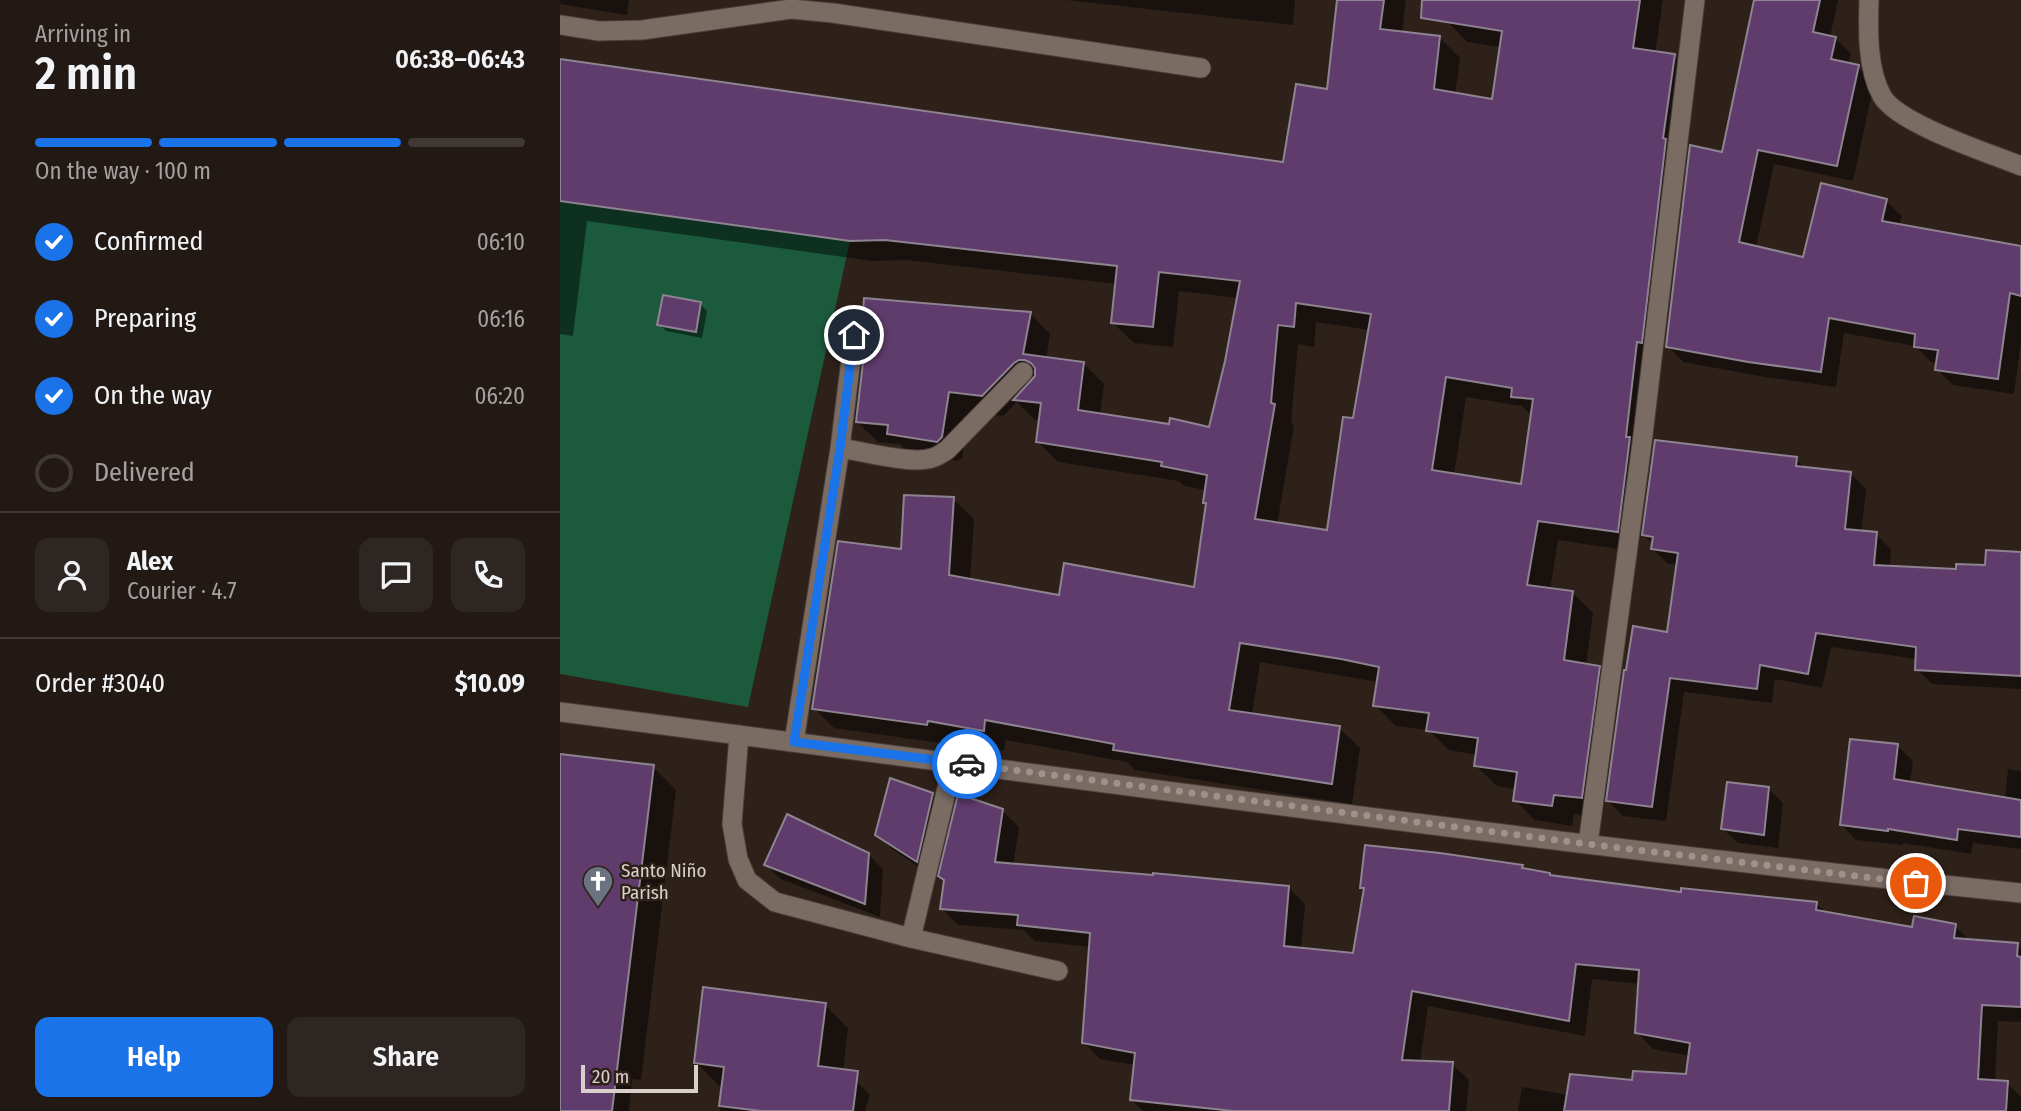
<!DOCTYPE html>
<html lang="en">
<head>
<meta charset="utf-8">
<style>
	body { margin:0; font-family:"Fira Sans Condensed",sans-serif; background:#2e2622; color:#f1f3f6; height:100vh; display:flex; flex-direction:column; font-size:26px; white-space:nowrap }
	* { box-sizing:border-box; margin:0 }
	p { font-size:23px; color:#a2a0a0 }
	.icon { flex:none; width:38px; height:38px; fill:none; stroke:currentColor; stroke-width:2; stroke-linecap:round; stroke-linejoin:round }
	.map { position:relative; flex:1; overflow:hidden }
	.side { display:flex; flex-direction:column; background:#221914; width:560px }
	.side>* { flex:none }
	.scale { position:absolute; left:21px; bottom:18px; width:117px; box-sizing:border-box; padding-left:7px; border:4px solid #d9d0cc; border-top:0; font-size:19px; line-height:24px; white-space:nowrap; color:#d9d0cc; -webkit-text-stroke:5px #2e211a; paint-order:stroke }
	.pin { position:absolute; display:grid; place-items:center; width:60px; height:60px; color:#fff; margin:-30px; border:4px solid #fff; border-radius:50%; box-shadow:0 2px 7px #0007 }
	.courier { position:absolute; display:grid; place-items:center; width:70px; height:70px; margin:-35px; border:5px solid #1a73e8; border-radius:50%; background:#fff; color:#222; box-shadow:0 2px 9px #0007 }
	.summary em { font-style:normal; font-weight:600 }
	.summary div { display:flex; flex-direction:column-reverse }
	.summary { display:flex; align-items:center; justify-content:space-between; height:119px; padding:0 35px }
	h1 { font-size:46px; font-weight:600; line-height:52px }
	.bar { display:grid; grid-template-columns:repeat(4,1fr); gap:10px 7px; align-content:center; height:84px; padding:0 35px }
	.bar i { height:9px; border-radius:5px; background:#3f3834 }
	.bar .on { background:#1a73e8 }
	.bar p { grid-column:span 4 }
	.line { display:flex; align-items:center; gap:18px; padding:0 35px; border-top:2px solid #3f3834 }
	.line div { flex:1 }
	.round { display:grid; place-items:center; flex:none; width:74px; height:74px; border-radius:14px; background:#2e2622 }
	ol { padding:0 35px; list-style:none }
	li { display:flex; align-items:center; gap:21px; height:77px }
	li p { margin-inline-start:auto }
	li .icon { padding:7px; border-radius:50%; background:#1a73e8; color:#fff; stroke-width:4 }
	li:last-child { color:#a2a0a0 }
	li i { width:38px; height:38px; border:4px solid #3f3834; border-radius:50% }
	.button { display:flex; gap:14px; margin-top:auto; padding:14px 35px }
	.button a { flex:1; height:80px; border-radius:14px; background:#1a73e8; color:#fff; font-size:28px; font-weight:600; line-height:80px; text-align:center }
	.button a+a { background:#2e2622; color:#f1f3f6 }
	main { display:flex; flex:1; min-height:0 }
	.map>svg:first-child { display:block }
	.green { fill:#1c5a3e }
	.shadow { fill:#0007; fill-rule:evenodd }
	.building { fill:#603c6c; stroke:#8e8391; stroke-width:2; fill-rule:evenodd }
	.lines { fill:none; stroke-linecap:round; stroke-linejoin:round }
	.service-casing { stroke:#493d39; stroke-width:21 }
	.minor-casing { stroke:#493d39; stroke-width:21 }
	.service { stroke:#7a6b63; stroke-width:19 }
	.minor { stroke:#7a6b63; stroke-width:19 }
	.done { stroke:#9d938e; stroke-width:7; stroke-dasharray:0 12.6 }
	.route { stroke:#1a73e8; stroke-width:9 }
	.labels { text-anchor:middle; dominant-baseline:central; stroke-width:5; stroke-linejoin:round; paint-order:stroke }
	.poi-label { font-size:19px; fill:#d9d0cc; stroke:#2e211a; text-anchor:start }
</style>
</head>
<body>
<main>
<section class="side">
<div class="summary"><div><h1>2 min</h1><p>Arriving in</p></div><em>06:38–06:43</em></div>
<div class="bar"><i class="on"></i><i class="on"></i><i class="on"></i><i></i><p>On the way · 100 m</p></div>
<ol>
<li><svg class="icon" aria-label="check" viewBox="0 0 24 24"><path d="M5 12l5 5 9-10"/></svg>Confirmed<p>06:10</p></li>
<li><svg class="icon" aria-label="check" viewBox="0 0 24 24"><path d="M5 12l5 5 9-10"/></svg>Preparing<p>06:16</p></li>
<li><svg class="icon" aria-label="check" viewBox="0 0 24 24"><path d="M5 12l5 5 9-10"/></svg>On the way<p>06:20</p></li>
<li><i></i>Delivered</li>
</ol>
<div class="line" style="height:126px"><a class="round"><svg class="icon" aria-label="person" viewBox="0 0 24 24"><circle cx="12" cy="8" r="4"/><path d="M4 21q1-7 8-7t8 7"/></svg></a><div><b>Alex</b><p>Courier · 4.7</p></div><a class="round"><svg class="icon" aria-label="chat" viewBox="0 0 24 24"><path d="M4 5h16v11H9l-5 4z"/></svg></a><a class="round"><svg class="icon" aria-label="phone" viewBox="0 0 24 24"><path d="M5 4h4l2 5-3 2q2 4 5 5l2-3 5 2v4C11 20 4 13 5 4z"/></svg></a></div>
<div class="line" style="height:91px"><div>Order #3040</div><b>$10.09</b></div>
<div class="button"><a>Help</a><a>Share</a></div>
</section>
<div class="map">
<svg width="1461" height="1111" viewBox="0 0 1461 1111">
	<rect width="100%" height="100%" fill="#2e211a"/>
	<!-- green -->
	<path class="green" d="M0,201L290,241L188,707L0,674Z"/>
	<!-- shadow -->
	<path class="shadow" d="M0,0H69L67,15L0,4Z
		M506,0H735L733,25Z
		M779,0H846L842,33L879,37L900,58L895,95L934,101L941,47L907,42L887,21L890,0H1103L1095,53L1114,56L1135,76L1123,159L1126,161L1102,362L1097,361L1086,455L1090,459L1078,552L998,540L990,590L1012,592L1033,613L1026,665L1039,667L1059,688L1042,818L1014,814L1012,826L975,820L955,800L956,789L937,786L916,766L918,755L889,750L868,730L836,726L815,705L818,682L700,662L692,715L779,728L800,748L792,804L575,770L567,762L446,740L444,751L388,741L387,744L274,728L254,708L342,551L393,499L414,519L410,581L500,598L636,589L648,505L645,502L646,490L624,486L619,481L498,462L478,442L481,421L475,420L457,402L443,416L409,412L402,458L398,461L349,454L340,444L318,442L297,422L470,313L490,334L486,359L523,363L544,384L540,415L610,426L650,429L666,361L678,298L619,291L613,347L574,343L553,323L557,284L347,260L312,261L27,221L13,336L0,334V59L724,163L768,91ZM756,322L810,330L794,420L768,532L717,525L734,426L731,422L738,344L754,347ZM906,397L962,406L972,416L962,486L894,475Z
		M1196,0H1278L1270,37L1275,38L1291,54L1288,65L1298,67L1314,83L1293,181L1214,164L1196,247L1244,259L1326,201L1342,216L1339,226L1461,248V341L1454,394L1393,385L1377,369L1378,363L1371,362L1355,346L1284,333L1276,387L1205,377L1123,362L1108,346L1163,154Z
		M140,304L147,311L142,338L106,331L99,324Z
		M1236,459L1246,469L1291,474L1306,489L1301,533L1316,534L1331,549L1330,567L1397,571L1426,567L1461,554V689L1372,684L1357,669V659L1271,647L1262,688L1215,679L1212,703L1124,692L1106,821L1063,816L1048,801L1109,634L1119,565L1108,564L1093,549L1094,545L1084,535Z
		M1338,746L1353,761L1350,783L1445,799L1448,769L1461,771V849L1413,843L1411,854L1343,843V845L1296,840L1282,825Z
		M0,756L93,767L116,790L81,1080L72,1079L69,1111H0Z
		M1208,788L1223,803L1218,848L1178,843L1163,829Z
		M372,794L387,809L371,875L332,849L317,834Z
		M443,811L459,827L453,866L729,888L745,904L741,949L795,954L805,890L802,887L962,867L965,871L992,877L1122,894L1256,903L1266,913L1353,929L1395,926L1410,941L1457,944L1461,948V1022L1438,1021L1435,1082L1447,1083L1461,1097V1111H958L962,1087L1008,1095L1074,1082L1127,1076L1130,1056L1093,1049L1077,1032L1080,984L1032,979L1025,1036L868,1006L860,1062L892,1064L909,1080L906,1111H583L572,1100L575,1065L540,1059L523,1042L531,947L475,941L464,930L398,925L382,909Z
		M308,854L323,869L320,917L221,879L206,865Z
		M265,1005L288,1028L283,1071L287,1072L310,1095L305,1111H160L163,1086H159L136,1062Z"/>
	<!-- building -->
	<path class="building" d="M777,0H824L820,29L880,36L874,89L932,99L942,31L861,18L862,0H1080L1073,48L1115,54L1103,138L1106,139L1082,343L1077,342L1066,437H1070L1058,532L978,521L967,585L1013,591L1004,660L1040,666L1022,798L994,795L992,806L953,801L957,772L914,766L918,738L866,731L869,713L813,706L819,667L781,659L680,643L669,710L780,726L772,784L553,750L554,744L425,720L424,731L368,721L367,725L252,709L278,541L341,549L344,495L394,497L389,575L499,595L504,563L634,587L646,503H643L647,475L601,466L602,462L476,442L481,403L453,400L475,376V368L471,363L465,360H459L454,363L422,396L389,392L382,437L377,442L327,434L328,425L296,422L306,337L305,331L302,326L304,298L471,312L463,354L524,362L518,410L609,424L610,418L649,427L665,361L680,281L599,272L593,327L551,323L557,266L325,240L290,241L0,201V59L723,162L736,84L767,89ZM736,303L811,314L793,418L783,417L767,530L695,519L715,404L711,403L718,325L734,327ZM886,377L952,388L951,397L973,399L961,484L872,470Z
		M1194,0H1260L1253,32L1276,37L1271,59L1299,65L1277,166L1198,150L1179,242L1243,257L1261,183L1327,199L1322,221L1461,246V296L1450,293L1438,379L1375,370L1378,350L1354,347L1355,334L1269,318L1261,372L1188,362L1106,347L1130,145L1162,152Z
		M103,295L141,302L136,332L97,325Z
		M1095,440L1237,457L1236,466L1291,472L1285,529L1317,532L1314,565L1396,569V564L1425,565L1426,550L1461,552V676L1355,670L1356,647L1256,633L1248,674L1200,665L1197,689L1110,678L1092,807L1046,801L1064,670H1066L1073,626L1107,632L1118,553L1091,549L1093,537L1082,535Z
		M1290,739L1338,744L1334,779L1461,800V837L1398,829L1397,840L1328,829V831L1280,825Z
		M0,754L94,765L52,1111H0Z
		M330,778L373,793L357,862L315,835Z
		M1167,782L1209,787L1204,835L1161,829Z
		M398,794L443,809L435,862L593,875V873L729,886L724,946L793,953L804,888H800L805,845L880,853L963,865L962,868L990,873V875L1121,892V888L1257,902L1256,910L1352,927L1354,916L1396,924L1394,938L1458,943L1457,956L1461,957V1007L1422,1005L1418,1079L1448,1081L1446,1111H1004L1010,1074L1072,1080L1073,1071L1126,1074L1130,1043L1075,1033L1079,970L1016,964L1009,1021L852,991L842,1060L893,1062L889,1111H673L570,1100L575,1053L522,1043L530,933L457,925L458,915L380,909L384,880L378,876Z
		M227,814L309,853L305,904L204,865Z
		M143,987L266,1003L258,1066L298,1071L293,1111H201L159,1106L164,1067L134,1063Z"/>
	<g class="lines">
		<!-- service casing -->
		<g class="service-casing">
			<path id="service" d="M1309,0C1308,30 1307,69 1322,96C1338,124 1429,153 1461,166
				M0,25L39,31L82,30L231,9L273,13L641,68
				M179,735L172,824L178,859L187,880L215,902L351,938L498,971
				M351,938L393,763"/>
		</g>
		<!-- minor casing -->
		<g class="minor-casing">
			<path id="minor" d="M280,448C302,451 352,465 372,458C377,457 382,453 387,450L463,372
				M0,712C487,774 973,843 1461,893
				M234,742L280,448L294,335
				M1028,844L1082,443L1135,0"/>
		</g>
		<!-- service -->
		<use href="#service" class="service"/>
		<!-- minor -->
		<use href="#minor" class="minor"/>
	</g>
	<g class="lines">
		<!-- done -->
		<path class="done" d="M407,764L1028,844L1356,883"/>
		<!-- route -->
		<path class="route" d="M294,335L280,448L234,742L407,764"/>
	</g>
	<!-- icons -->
	<defs>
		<g id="church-pin" transform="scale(1.575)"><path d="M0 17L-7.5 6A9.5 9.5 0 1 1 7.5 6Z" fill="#6b7280" stroke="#2e211a"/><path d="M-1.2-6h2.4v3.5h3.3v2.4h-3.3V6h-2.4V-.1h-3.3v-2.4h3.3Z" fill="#fff"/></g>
	</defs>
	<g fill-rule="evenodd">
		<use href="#church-pin" x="38" y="881"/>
	</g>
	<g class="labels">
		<!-- poi labels -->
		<g class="poi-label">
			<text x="61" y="870">Santo Niño<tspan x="61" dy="22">Parish</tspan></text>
		</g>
	</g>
</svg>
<div class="scale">20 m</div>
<div class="pin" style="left:1356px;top:883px;background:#ea580c"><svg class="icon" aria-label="bag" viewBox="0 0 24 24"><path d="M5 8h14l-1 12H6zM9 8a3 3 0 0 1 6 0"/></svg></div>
<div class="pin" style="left:294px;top:335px;background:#1f2937"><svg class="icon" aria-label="home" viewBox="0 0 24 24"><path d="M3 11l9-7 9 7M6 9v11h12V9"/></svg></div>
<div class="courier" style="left:407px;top:764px"><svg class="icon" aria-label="car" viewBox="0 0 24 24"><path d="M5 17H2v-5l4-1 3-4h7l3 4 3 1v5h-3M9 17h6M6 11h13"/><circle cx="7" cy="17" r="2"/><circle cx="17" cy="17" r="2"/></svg></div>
</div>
</main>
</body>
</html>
